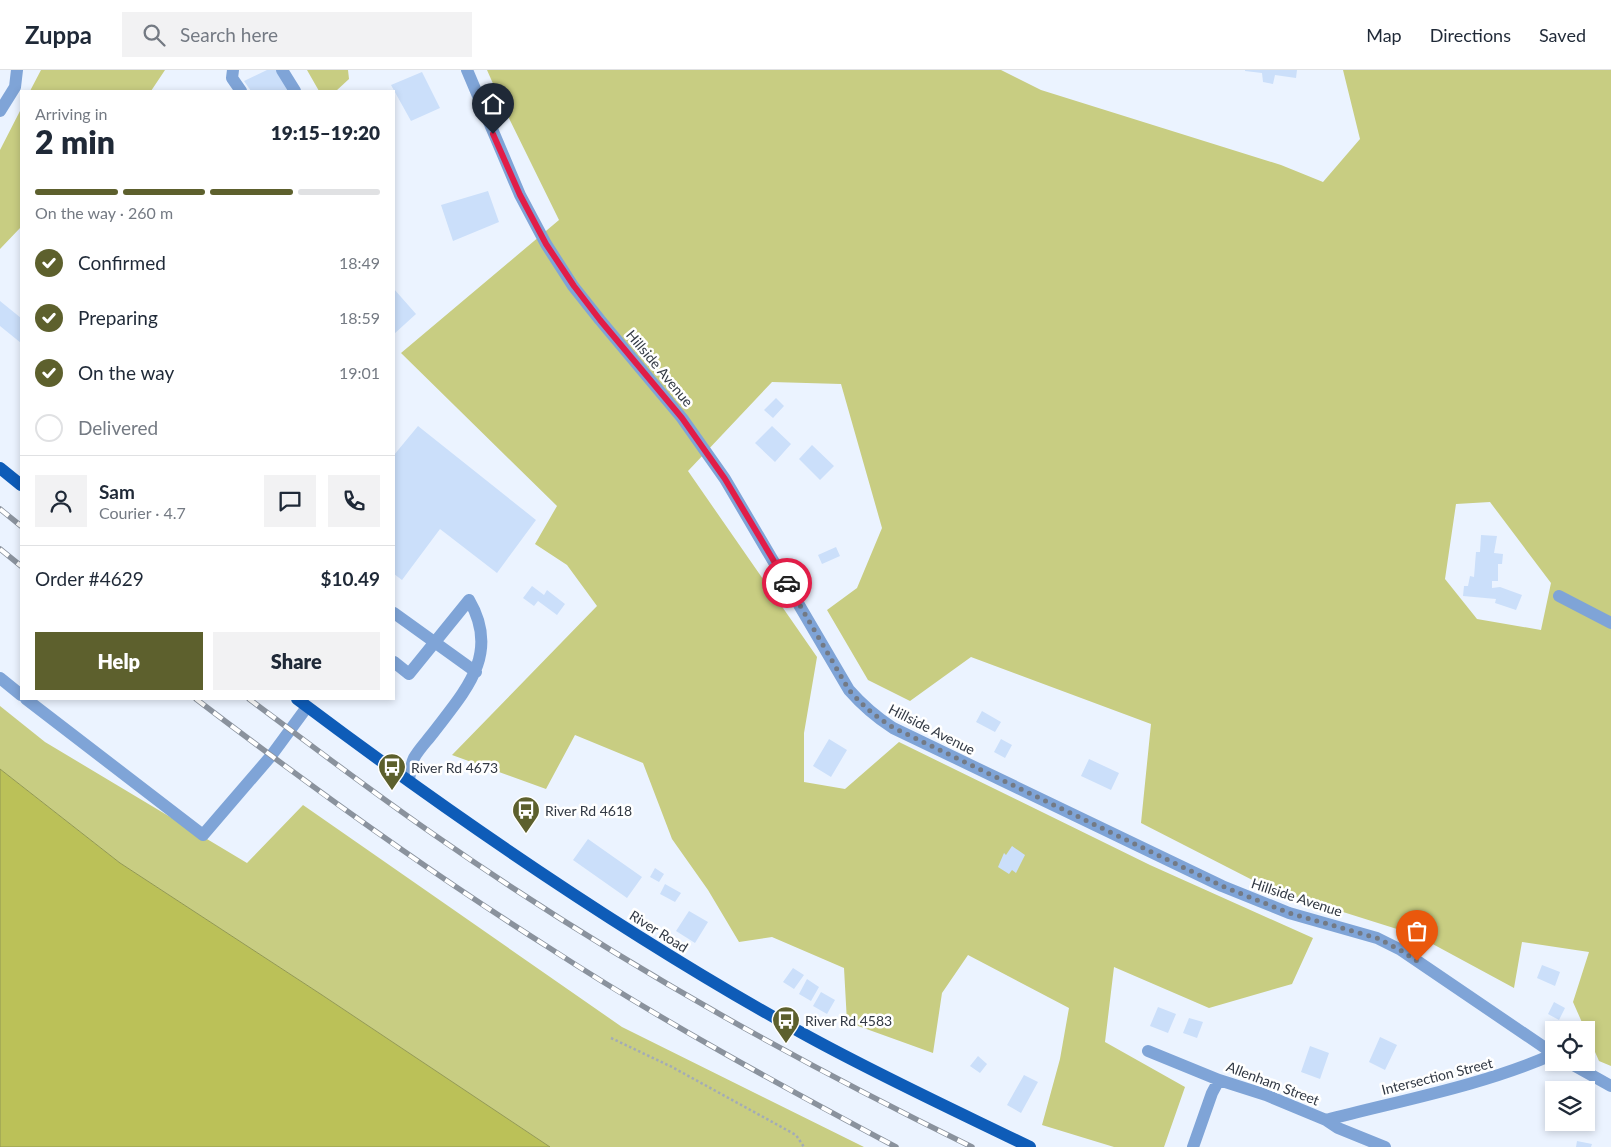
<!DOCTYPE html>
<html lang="en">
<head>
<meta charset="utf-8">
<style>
	body { margin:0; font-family:Lato,sans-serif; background:#f2f2f3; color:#1f2937; height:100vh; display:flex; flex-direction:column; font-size:19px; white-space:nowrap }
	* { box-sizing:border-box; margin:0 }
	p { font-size:16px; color:#747a83 }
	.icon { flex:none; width:28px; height:28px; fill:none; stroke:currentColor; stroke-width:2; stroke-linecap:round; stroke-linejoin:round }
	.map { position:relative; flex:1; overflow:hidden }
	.side { position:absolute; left:20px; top:20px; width:375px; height:610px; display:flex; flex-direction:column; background:#fff; border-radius:0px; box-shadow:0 2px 8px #0003 }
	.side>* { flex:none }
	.fabs { position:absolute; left:1545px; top:951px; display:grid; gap:10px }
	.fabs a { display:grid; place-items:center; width:50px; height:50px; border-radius:0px; background:#fff; box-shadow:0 2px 8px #0003; font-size:25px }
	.pin { position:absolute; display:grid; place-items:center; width:42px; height:42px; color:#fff; margin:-51px -21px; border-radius:50% 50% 50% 0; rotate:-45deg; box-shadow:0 0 5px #0007 }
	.pin .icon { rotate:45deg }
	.courier { position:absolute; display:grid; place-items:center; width:50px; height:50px; margin:-25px; border:4px solid #e11d48; border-radius:50%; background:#fff; color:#222; box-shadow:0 1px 6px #0007 }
	.head em { font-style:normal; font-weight:800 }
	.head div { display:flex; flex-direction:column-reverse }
	.head { display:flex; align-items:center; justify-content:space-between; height:85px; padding:0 15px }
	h1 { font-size:32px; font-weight:800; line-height:38px }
	.bar { display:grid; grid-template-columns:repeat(4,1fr); gap:8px 5px; align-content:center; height:60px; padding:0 15px }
	.bar i { height:6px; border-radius:4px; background:#e0e1e3 }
	.bar .current { background:#5d602d }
	.bar p { grid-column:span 4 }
	.line { display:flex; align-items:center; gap:12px; padding:0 15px; border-top:1px solid #e0e1e3 }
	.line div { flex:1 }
	.round { display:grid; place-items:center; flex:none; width:52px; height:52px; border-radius:0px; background:#f2f2f3 }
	ol { padding:0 15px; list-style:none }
	li { display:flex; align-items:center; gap:15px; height:55px }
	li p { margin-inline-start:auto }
	li .icon { padding:5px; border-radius:50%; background:#5d602d; color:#fff; stroke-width:4 }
	li:last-child { color:#747a83 }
	li i { width:28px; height:28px; border:2px solid #e0e1e3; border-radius:50% }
	.primary-button { display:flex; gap:10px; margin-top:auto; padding:10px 15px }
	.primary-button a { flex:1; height:58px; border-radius:0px; background:#5d602d; color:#fff; font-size:20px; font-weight:800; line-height:58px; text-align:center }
	.primary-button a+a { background:#f2f2f3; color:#1f2937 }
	header { display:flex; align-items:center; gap:30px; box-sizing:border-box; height:70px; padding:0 25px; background:#fff; border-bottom:1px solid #e0e1e3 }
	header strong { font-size:24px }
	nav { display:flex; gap:28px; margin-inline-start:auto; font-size:18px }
	.search { width:350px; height:45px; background:#f2f2f3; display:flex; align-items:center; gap:12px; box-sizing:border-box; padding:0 18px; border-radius:0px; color:#747a83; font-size:19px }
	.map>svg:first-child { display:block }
	.green { fill:#c8cd82; fill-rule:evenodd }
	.water { fill:#bbc158; stroke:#929852 }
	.building { fill:#cbdffa }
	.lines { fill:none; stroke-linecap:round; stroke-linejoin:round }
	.path { stroke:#a3abb7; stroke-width:2.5; stroke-dasharray:2.5 2.5; stroke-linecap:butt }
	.minor { stroke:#7fa4d7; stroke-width:12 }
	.major { stroke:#0e5cb8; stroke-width:12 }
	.rail-casing { stroke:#8a929d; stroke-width:5.5 }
	.rail { stroke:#fff; stroke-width:4; stroke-dasharray:11; stroke-linecap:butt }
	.done { stroke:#737a85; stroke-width:5; stroke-dasharray:0 9 }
	.route { stroke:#e11d48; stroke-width:6 }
	.labels { text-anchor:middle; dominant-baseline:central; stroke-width:5; stroke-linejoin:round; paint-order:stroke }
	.street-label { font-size:14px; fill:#323944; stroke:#fff }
	.poi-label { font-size:14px; fill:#323944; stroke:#fff; text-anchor:start }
</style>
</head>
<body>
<header>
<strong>Zuppa</strong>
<div class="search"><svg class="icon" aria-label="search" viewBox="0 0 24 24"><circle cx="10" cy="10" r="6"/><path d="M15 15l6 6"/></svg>Search here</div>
<nav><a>Map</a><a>Directions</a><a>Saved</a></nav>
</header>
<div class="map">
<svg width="1611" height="1077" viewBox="0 0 1611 1077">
	<rect width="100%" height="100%" fill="#ebf3ff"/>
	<!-- green -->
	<path class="green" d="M41,0H165L151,21H30Z
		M307,0H348L349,9L336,21H319Z
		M487,0H1001L1041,20L1281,95L1323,112L1360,69L1343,0H1611V996L1599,991L1573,932L1589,882L1522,872L1514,918L1416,865L1270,819L1141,753L1151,654L971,587L910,631L868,610L827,540L857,518L882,458L841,314L772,312L688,401L817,587L804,663V712L845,719L899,672L1150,795L1313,868L1292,914L1209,938L1114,897L1105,972L1185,1017L1164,1077H1114L1042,1055L1060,989L1069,938L968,885L942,923L933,983L847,952L844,898L772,867L739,872L708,820L672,769L643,693L575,665L546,719L452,685L597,536L567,495L535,474L557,436L401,283L559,150L502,34ZM1490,432L1551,513L1541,560L1477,549L1445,509L1456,434Z
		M21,39V157L0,179V80Z
		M0,636L45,672L247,793L303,735L622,957L864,1077H550L322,925L120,793L0,699Z"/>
	<!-- water -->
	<path class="water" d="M0,699L120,793L322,925L550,1077H0Z"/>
	<!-- building -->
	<path class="building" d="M267,0H279L291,21H251L244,11Z
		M1245,0H1297L1296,8L1275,5L1273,14L1263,12L1262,3L1245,1Z
		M422,2L440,38L411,51L391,15Z
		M488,121L499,152L453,171L441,135Z
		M394,219L416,244L394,264Z
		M0,231L21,248V273L0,256Z
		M776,328L784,336L773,348L764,340Z
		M418,356L536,450L497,503L440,459L402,510L394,504V385Z
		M772,356L791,374L775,392L755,373Z
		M812,375L834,396L820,410L799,389Z
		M1481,465L1497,466L1494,483L1503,484L1502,494H1498V511H1492V518L1500,517L1522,525L1516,540L1495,533L1496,529L1463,526L1464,516H1468L1470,506L1474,507L1476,482H1480Z
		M836,477L840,486L822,494L818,485Z
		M532,516L544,525L547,520L565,534L557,545L538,531L534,536L523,528Z
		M982,641L1001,652L995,662L976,652Z
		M829,669L847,680L831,707L813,696Z
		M1001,669L1012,675L1005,688L994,682Z
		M1089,689L1119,703L1111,720L1081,706Z
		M588,769L642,807L627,828L573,790Z
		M1012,776L1025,785L1016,803L1012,800L1009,804L998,797L1004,783L1006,785Z
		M655,798L664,804L659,812L650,807Z
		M665,814L681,823L675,832L660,824Z
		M689,841L708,852L695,873L676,861Z
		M1542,895L1560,902L1555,916L1537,908Z
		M793,898L804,905L794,919L783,912Z
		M807,909L819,917L811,931L799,924Z
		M821,922L835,930L827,944L813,936Z
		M1554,932L1565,938L1559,950L1548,944Z
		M1158,937L1176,944L1168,963L1150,956Z
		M1189,948L1203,952L1197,968L1183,963Z
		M1380,967L1397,975L1385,1000L1369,992Z
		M1310,976L1329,983L1320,1009L1301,1002Z
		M978,986L987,994L980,1003L970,996Z
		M1024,1005L1038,1012L1021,1043L1007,1035Z
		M1577,1071L1592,1074L1591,1077H1576Z"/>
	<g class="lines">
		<!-- path -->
		<path class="path" d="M611,968L672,997L796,1065L804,1077"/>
		<!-- minor -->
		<path class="minor" d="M233,0L232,8L241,21
			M282,0L295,21
			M467,0L520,125L546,174L573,216L600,250L682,348L725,409L849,620C863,636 876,647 893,658L1222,816L1289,843L1377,868L1401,880L1554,984
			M0,41L15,17L17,0
			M1559,526L1611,553
			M394,543L476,602
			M394,592L409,604L469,530C501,584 465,621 433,663C427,671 419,679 414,688C411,694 410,703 409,710
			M0,608L21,625
			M26,629L203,765L271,686L307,637
			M1148,981L1219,1010L1266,1025L1326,1050L1338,1058L1385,1077
			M1568,992L1611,1016
			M1326,1050C1402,1030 1481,1016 1554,984
			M1193,1077L1212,1023L1219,1010"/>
		<!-- major -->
		<path class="major" d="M0,398L21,415
			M297,629C458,750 625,865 802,963C876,1004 954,1040 1030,1077"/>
		<!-- rail casing -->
		<g class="rail-casing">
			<path id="rail" d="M0,439L21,456
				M0,479L21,496
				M196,629C310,716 426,800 548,877C660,950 778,1014 896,1077
				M249,629C311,675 372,722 436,766C605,884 786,986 972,1077"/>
		</g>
		<!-- rail -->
		<use href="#rail" class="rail"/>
	</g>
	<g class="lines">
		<!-- done -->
		<path class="done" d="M787,513L849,620C863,636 876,647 894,658L1222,816L1289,843L1377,868L1400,880L1417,891"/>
		<!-- route -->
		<path class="route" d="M493,64L520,125L546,174L574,216L600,250L682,348L725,409L787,513"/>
	</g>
	<!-- icons -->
	<defs>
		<g id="bus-pin" transform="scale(1.4375)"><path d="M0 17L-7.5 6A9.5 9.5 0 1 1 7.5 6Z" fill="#5d602d" stroke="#fff"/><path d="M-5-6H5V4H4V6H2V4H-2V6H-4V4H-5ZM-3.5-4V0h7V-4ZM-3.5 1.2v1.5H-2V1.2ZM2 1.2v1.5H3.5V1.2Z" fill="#fff"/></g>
	</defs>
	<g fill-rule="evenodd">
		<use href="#bus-pin" x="392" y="697"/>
		<use href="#bus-pin" x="526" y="740"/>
		<use href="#bus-pin" x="786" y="950"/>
	</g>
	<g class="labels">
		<!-- street labels -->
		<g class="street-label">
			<text transform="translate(660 298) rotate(50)">Hillside Avenue</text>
			<text transform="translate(932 659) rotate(27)">Hillside Avenue</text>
			<text transform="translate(1297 827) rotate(18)">Hillside Avenue</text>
			<text transform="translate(659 861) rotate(32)">River Road</text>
			<text transform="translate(1437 1006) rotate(-14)">Intersection Street</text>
			<text transform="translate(1273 1013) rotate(21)">Allenham Street</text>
		</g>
		<!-- poi labels -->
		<g class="poi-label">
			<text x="411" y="697">River Rd 4673</text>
			<text x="545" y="740">River Rd 4618</text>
			<text x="805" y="950">River Rd 4583</text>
		</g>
	</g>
</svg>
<div class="fabs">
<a><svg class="icon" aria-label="locate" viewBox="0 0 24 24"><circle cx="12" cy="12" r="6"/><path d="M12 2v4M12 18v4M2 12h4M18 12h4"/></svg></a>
<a><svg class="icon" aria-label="layers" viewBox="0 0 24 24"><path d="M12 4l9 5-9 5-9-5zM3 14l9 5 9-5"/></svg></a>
</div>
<div class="pin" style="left:1417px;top:891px;background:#ea580c"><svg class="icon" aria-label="bag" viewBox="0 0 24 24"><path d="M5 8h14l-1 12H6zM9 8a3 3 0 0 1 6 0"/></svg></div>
<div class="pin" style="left:493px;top:64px;background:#1f2937"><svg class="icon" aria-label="home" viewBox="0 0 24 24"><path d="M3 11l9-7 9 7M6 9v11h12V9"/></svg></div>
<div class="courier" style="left:787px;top:513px"><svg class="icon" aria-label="car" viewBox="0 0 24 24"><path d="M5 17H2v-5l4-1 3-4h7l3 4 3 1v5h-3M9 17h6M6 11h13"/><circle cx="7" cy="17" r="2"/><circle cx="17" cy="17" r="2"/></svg></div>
<section class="side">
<div class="head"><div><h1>2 min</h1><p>Arriving in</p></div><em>19:15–19:20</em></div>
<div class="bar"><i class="current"></i><i class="current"></i><i class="current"></i><i></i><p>On the way · 260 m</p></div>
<ol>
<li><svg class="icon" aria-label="check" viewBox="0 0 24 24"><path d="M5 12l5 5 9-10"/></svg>Confirmed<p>18:49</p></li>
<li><svg class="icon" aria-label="check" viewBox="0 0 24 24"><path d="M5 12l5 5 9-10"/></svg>Preparing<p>18:59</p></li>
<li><svg class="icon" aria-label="check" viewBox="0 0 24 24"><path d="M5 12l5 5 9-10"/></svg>On the way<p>19:01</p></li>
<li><i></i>Delivered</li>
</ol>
<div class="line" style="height:90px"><a class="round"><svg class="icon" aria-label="person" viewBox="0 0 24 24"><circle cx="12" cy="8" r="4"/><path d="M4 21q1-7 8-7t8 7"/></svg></a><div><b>Sam</b><p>Courier · 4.7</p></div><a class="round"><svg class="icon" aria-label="chat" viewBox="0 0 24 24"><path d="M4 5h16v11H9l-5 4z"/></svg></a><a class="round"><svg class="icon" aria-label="phone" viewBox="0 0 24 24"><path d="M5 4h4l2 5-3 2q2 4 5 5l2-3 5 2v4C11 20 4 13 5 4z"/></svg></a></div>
<div class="line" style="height:65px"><div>Order #4629</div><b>$10.49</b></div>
<div class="primary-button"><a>Help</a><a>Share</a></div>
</section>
</div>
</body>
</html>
